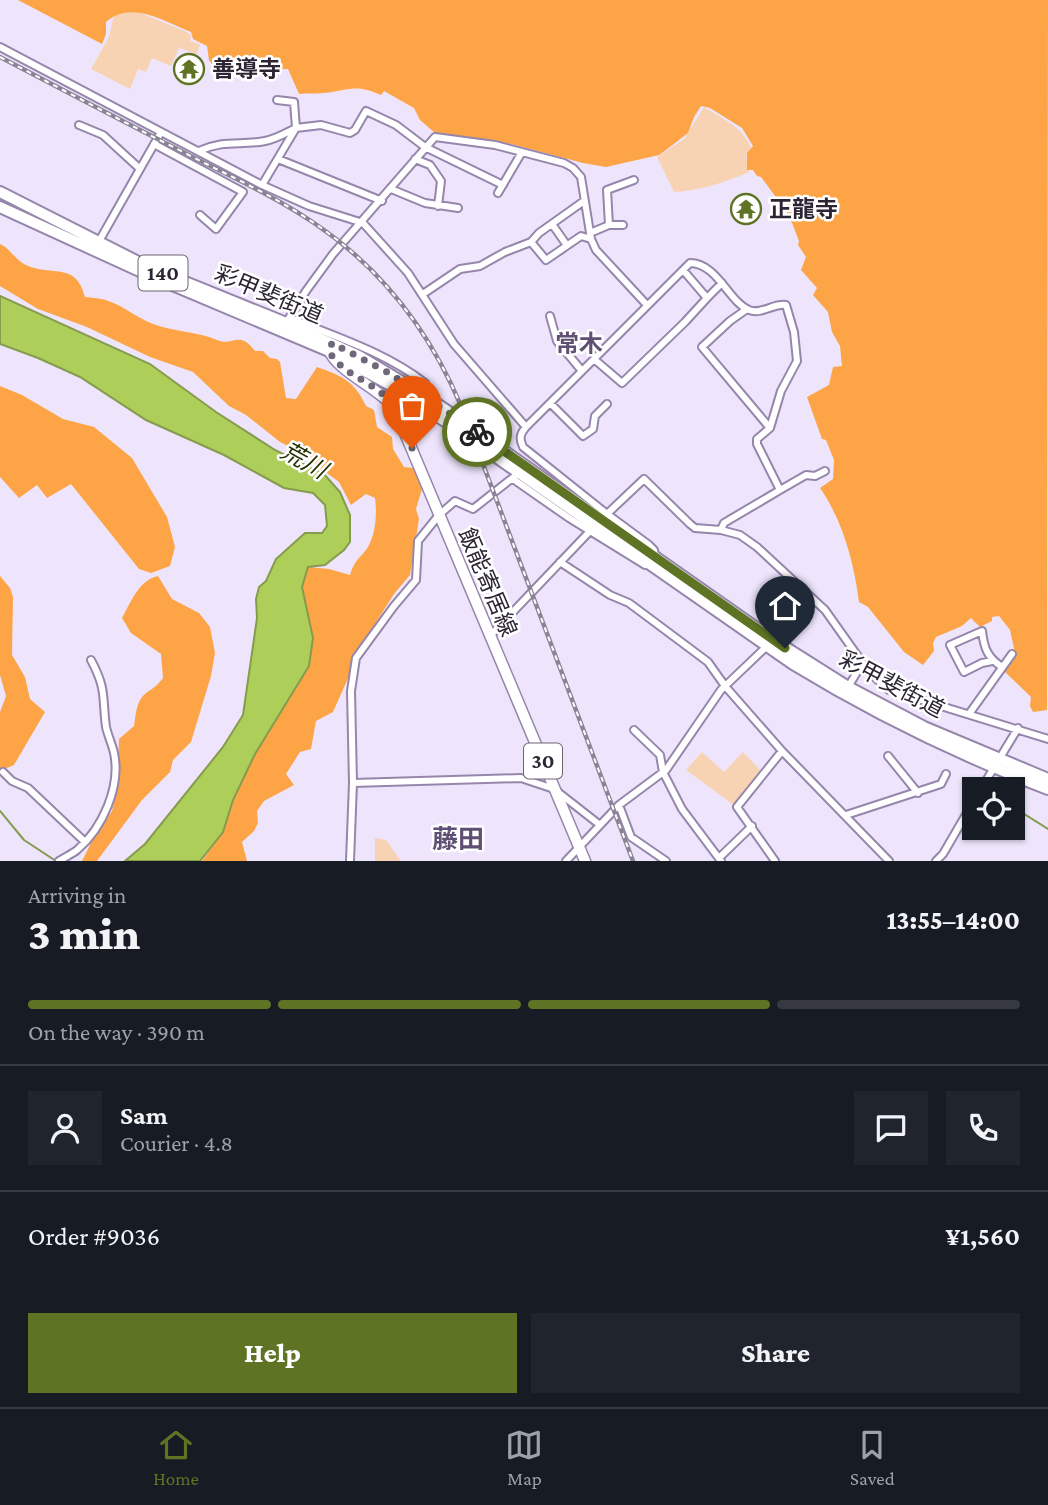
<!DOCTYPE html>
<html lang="en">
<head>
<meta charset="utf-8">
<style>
	body { margin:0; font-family:"Crimson Pro","Noto Sans JP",serif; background:#20242c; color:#f1f3f6; height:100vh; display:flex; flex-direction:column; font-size:26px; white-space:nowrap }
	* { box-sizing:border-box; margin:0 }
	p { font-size:23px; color:#9ea1a6 }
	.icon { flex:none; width:38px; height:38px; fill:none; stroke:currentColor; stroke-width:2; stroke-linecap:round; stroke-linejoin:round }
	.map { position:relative; height:861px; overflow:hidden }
	.drawer { display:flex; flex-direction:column; background:#171b24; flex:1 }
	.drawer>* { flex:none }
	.controls { position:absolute; left:962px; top:777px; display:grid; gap:14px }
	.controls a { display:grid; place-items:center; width:63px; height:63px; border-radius:0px; background:#171b24; box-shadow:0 2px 5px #0004; font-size:35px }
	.pin { position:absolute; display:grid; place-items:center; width:60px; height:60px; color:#fff; margin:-72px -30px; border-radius:50% 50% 50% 0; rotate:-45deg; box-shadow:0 0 7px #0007 }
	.pin .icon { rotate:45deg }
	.courier { position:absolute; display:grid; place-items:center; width:70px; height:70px; margin:-35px; border:5px solid #5e7424; border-radius:50%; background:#fff; color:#222; box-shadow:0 2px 9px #0007 }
	.overview em { font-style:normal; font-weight:800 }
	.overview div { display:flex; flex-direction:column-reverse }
	.overview { display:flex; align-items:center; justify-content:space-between; height:119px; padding:0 28px }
	h1 { font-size:46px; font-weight:800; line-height:52px }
	.bar { display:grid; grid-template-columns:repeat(4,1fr); gap:10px 7px; align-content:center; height:84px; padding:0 28px }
	.bar i { height:9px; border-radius:5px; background:#363941 }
	.bar .selected { background:#5e7424 }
	.bar p { grid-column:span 4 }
	.line { display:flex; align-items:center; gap:18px; padding:0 28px; border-top:2px solid #363941 }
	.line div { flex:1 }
	.round { display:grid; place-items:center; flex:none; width:74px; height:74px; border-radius:0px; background:#20242c }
	.button { display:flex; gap:14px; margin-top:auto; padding:14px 28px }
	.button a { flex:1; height:80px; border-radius:0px; background:#5e7424; color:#fff; font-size:28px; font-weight:800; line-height:80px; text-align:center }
	.button a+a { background:#20242c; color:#f1f3f6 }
	.tab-bar { display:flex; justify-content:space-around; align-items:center; height:98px; border-top:2px solid #363941; background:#171b24; font-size:19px; color:#9ea1a6 }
	.tab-bar a { display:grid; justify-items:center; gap:4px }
	.tab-bar .selected { color:#5e7424 }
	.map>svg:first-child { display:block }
	.green { fill:#f8d3b3 }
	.forest { fill:#fda447 }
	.water { fill:#adce59; stroke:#869b4e; stroke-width:2 }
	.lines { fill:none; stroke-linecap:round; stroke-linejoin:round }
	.stream { stroke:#869b4e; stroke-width:2 }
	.street-casing { stroke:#9686ac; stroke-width:10 }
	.primary-casing { stroke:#9686ac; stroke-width:13 }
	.highway-casing { stroke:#9686ac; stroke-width:14 }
	.street { stroke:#fff; stroke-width:6 }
	.primary { stroke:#fff; stroke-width:10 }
	.highway { stroke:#fff; stroke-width:10 }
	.rail-casing { stroke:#8b8497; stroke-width:4.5 }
	.rail { stroke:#fff; stroke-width:2; stroke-dasharray:5; stroke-linecap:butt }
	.highway-bridge-casing { stroke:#9686ac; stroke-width:14; stroke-linecap:butt }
	.highway-bridge { stroke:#fff; stroke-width:10 }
	.done { stroke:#6f687a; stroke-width:7; stroke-dasharray:0 12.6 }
	.route { stroke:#5e7424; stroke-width:9 }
	.labels { text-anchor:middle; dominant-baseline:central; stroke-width:5; stroke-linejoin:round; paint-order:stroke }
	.shield { fill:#fff; stroke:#6b6671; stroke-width:2 }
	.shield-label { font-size:21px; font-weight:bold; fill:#2b2534 }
	.poi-label { font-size:23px; font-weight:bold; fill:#2b2534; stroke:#fff; text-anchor:start }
	.street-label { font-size:23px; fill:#2b2534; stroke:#fff }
	.neighbourhood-label { font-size:24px; font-weight:bold; fill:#5f5073; stroke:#fff }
	.water-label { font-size:24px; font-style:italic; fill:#263301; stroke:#fff }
	.quarter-label { font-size:26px; font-weight:bold; fill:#5f5073; stroke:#fff }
</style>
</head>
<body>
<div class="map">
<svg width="1048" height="861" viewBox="0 0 1048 861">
	<rect width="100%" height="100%" fill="#eee5fd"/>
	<!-- green -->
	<path class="green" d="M133,10L185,31L191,35L190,41L200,44L197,54L179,48L171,66L152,58L146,72L138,69L130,89L91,69L109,37L114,15Z
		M704,107C723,119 741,126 751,147L746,158L749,172C726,182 699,191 674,192L657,157L684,139Z
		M702,752L724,772L743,752L762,772L735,806L686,770Z
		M375,838L386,840L401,861H375Z"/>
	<!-- forest -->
	<path class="forest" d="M18,0H1048L1047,710L1033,712L1030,706L1031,697L1004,671L1015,653L1010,630L999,616L992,617V621L980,627L971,618L962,626L936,637L933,643L934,651L923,665L904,652L868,607L859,602C854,563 843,521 820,488L833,479L834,460L826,440L822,439L807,397L829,385L833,367L842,366L840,346L832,332L828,312L813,295L817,288L801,270L806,257L798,245L799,241L789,215L761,177L757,176L753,170H747V153L753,146L742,128L710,108L701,106L694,117L688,133L666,150L659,155L606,167L583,163L511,144L435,133L420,120L414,108L384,91L381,95C359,86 355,88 332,92C322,94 310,93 299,94L288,69L217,71L209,60L207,46L193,39L191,32C163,21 131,0 106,22V34L102,44Z
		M0,244C10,248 16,261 26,265C52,277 76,261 85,297C94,298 103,298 111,302C127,308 141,321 159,326C179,332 198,332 217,340C233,347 239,329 255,351H263L270,358L277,359L280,362L286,398L296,399L317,367C343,376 355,382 366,406L374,410L377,427L392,437L393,449L404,467L413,468L419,473L422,489L416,509L419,519L410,575L394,594L352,660L349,676L333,712L316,721L311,749L300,752L286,774L294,785L264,801L257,811L258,823L254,831L242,842L247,861H202L223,832L233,800L255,754L309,666L313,638L302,587L308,567L329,569L350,575C356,557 360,559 368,547C376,533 377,513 375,498L366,494L351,505L339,482L296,450L280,442L246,415L229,406L193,372L150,357L87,327L38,309L0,286Z
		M0,386L22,395L63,419L94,427L132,458L167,517L175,547L170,566L151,573L139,569L71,484L47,498L37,485L19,498L0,477Z
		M0,576L10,588L13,597L12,655L25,677L30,699L45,712L14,765L0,771V712L6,696L0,675Z
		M158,576L172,599L199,613L210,627L215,653L211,676L191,742L173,760L170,772L142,800L97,861H82L94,837L112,811L117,790L119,739L134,726C136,714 136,701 146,693C153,688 157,686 163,678L161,654L131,633L122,618C131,602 139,580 158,576Z"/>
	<!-- water -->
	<path class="water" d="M0,296L150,364L216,412L275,450L324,474L340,492L350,515V542L344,550L325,565L308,567L302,587L313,638L309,666L255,754L233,800L223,832L200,861H125L145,844L223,747L243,715L257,618L256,599L259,587L266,581L276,559L305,533H322L327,526L325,505L313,493L284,488L224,455L146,420L80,377L38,358L0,344Z"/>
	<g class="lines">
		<!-- stream -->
		<path class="stream" d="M1013,807L1048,829
			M0,811L24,840L56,861"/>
		<!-- street casing -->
		<g class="street-casing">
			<path id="street" d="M0,47L262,185L296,128L321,125L350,133L355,130L366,111L396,125L425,147L503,185
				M79,125L103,135L139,168
				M154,144L243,192L216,229L200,215
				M199,151C225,139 240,146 265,141C276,139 286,133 296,128L294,102L277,100
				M278,159L382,201
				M415,159L430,165L441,181L438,206
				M262,185L309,206L363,223L408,273L454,344L526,427
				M391,189L425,203L458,208
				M498,193L522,152
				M552,224L566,244
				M609,225L607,190L634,180
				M590,233L609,225H623
				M531,242L546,260L581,236L591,239
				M98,243L161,132
				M683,270L707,298L722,283
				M423,294L460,269L480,266L505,252L531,242L539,233L584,201
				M747,309L730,321L702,347L770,428
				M550,316L557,341L582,371
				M290,318C336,337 385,352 425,383L426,390
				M286,323L306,291L333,254L435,137L495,145L564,163L573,168L581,177L591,239L596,250L647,305
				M594,359L622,383L685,322L707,298
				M550,403L583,436L593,429L595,416L607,404
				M403,426L416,406
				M513,479L569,518L645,565
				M780,490L806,475L815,476L825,471
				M607,514L649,545L654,550L655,555
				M721,530L724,523L780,490L757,444V439L770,428L781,391L797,361L794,332L786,305C774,303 761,315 749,310C729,302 717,263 690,263L526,427C520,434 519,438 523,447L607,514L644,479L690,524L695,528L721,530L740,535L757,547L825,610L869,672L889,690L1048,739
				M560,562L610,595L629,603L708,662L725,686L782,751L889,861
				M490,636L591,530
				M992,661L982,663L964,672L950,645L982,631C984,648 987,657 1002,667
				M848,687L862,664
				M969,714L1012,654
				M634,730L660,755L663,772L682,809L721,861
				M888,756L918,793
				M3,772L12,781L28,788L85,842
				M353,783L521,778L554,789L600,825
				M981,789L1018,728
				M619,805L631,837L666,861
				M846,815L941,784L946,774
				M719,858L752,826
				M59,861C65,857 72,854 77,850C103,828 121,786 114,753C112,744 108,736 106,727C102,697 107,690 91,660
				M350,861L353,783L351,691L356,658L394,606L416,580L418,541L439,515L455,501L473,509L515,476
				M566,861L619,805L666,770L721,690L767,646
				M775,861L737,807L782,751
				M936,861L943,854L975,799"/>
		</g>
		<!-- primary casing -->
		<g class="primary-casing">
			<path id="primary" d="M329,350C337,371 377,387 394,407L585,861"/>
		</g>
		<!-- highway casing -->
		<g class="highway-casing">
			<path id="highway" d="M0,192L148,267L286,323L359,356L427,397L459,419
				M0,207L144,273L329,351L396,388L461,432
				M487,439L772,639L848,687L924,727L1048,779
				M489,452L793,664C875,714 959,755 1048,789"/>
		</g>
		<!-- street -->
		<use href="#street" class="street"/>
		<!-- primary -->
		<use href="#primary" class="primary"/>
		<!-- highway -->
		<use href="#highway" class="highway"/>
		<!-- rail casing -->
		<g class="rail-casing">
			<path id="rail" d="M0,57C61,89 122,121 183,152C227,175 273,195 314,223C381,268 430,332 461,406L633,861"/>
		</g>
		<!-- rail -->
		<use href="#rail" class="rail"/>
		<!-- highway-bridge casing -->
		<g class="highway-bridge-casing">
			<path id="highway-bridge" d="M459,419L487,439
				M461,432L489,452"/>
		</g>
		<!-- highway-bridge -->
		<use href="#highway-bridge" class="highway-bridge"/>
	</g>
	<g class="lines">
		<!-- done -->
		<path class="done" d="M412,448C404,428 397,405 379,391C362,378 340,371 329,351L332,343L389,373L477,432"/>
		<!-- route -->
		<path class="route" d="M477,432L785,648"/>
	</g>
	<!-- icons -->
	<defs>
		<g id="temple-ring" transform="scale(1.575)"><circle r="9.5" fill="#fff" stroke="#5e7424" stroke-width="1.5"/><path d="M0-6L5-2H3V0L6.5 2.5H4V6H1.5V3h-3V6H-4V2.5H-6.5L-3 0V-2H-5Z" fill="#5e7424"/></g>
	</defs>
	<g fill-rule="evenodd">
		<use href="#temple-ring" x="189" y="69"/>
		<use href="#temple-ring" x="746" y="209"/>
	</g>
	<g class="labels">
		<!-- shield labels -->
		<g class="shield">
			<rect x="138.5" y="255.5" width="49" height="35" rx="5"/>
			<rect x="524" y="743.5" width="38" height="35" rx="5"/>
		</g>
		<g class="shield-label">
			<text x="163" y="273">140</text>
			<text x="543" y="761">30</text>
		</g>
		<!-- poi labels -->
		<g class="poi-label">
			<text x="212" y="69">善導寺</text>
			<text x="769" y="209">正龍寺</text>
		</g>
		<!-- street labels -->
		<g class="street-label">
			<text transform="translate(269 294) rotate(23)">彩甲斐街道</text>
			<text transform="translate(488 582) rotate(67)">飯能寄居線</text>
			<text transform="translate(892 684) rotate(28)">彩甲斐街道</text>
		</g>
		<!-- neighbourhood labels -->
		<g class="neighbourhood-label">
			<text x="579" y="343">常木</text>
		</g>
		<!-- water labels -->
		<g class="water-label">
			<text transform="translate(304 460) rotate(29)">荒川</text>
		</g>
		<!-- quarter labels -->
		<g class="quarter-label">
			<text x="458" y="839">藤田</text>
		</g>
	</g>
</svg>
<div class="controls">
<a><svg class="icon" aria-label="locate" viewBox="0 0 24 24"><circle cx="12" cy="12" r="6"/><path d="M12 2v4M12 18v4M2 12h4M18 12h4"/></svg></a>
</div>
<div class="pin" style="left:412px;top:448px;background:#ea580c"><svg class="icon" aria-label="bag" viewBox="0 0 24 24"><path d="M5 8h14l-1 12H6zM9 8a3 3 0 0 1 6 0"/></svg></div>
<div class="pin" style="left:785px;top:648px;background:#1f2937"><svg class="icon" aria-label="home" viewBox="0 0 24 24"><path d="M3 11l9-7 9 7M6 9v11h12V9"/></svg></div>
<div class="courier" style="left:477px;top:432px"><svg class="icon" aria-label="bike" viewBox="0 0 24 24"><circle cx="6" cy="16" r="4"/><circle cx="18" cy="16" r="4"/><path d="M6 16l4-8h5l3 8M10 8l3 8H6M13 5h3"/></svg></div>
</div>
<section class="drawer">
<div class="overview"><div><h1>3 min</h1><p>Arriving in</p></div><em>13:55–14:00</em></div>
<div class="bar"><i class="selected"></i><i class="selected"></i><i class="selected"></i><i></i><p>On the way · 390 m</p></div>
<div class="line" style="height:126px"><a class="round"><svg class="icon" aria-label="person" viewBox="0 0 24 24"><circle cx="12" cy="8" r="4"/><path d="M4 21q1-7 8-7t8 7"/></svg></a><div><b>Sam</b><p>Courier · 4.8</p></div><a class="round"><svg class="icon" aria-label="chat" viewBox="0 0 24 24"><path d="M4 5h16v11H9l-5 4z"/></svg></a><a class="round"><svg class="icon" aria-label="phone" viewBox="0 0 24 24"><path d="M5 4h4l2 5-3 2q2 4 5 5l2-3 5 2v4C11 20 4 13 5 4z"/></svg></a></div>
<div class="line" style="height:91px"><div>Order #9036</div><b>¥1,560</b></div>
<div class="button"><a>Help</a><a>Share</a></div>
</section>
<nav class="tab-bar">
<a class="selected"><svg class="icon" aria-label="home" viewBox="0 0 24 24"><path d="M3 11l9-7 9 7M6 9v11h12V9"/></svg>Home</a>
<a><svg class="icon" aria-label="map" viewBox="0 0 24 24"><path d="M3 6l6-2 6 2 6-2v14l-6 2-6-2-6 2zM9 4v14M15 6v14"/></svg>Map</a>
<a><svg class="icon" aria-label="saved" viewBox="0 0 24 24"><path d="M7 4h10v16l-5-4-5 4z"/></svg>Saved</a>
</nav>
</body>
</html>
